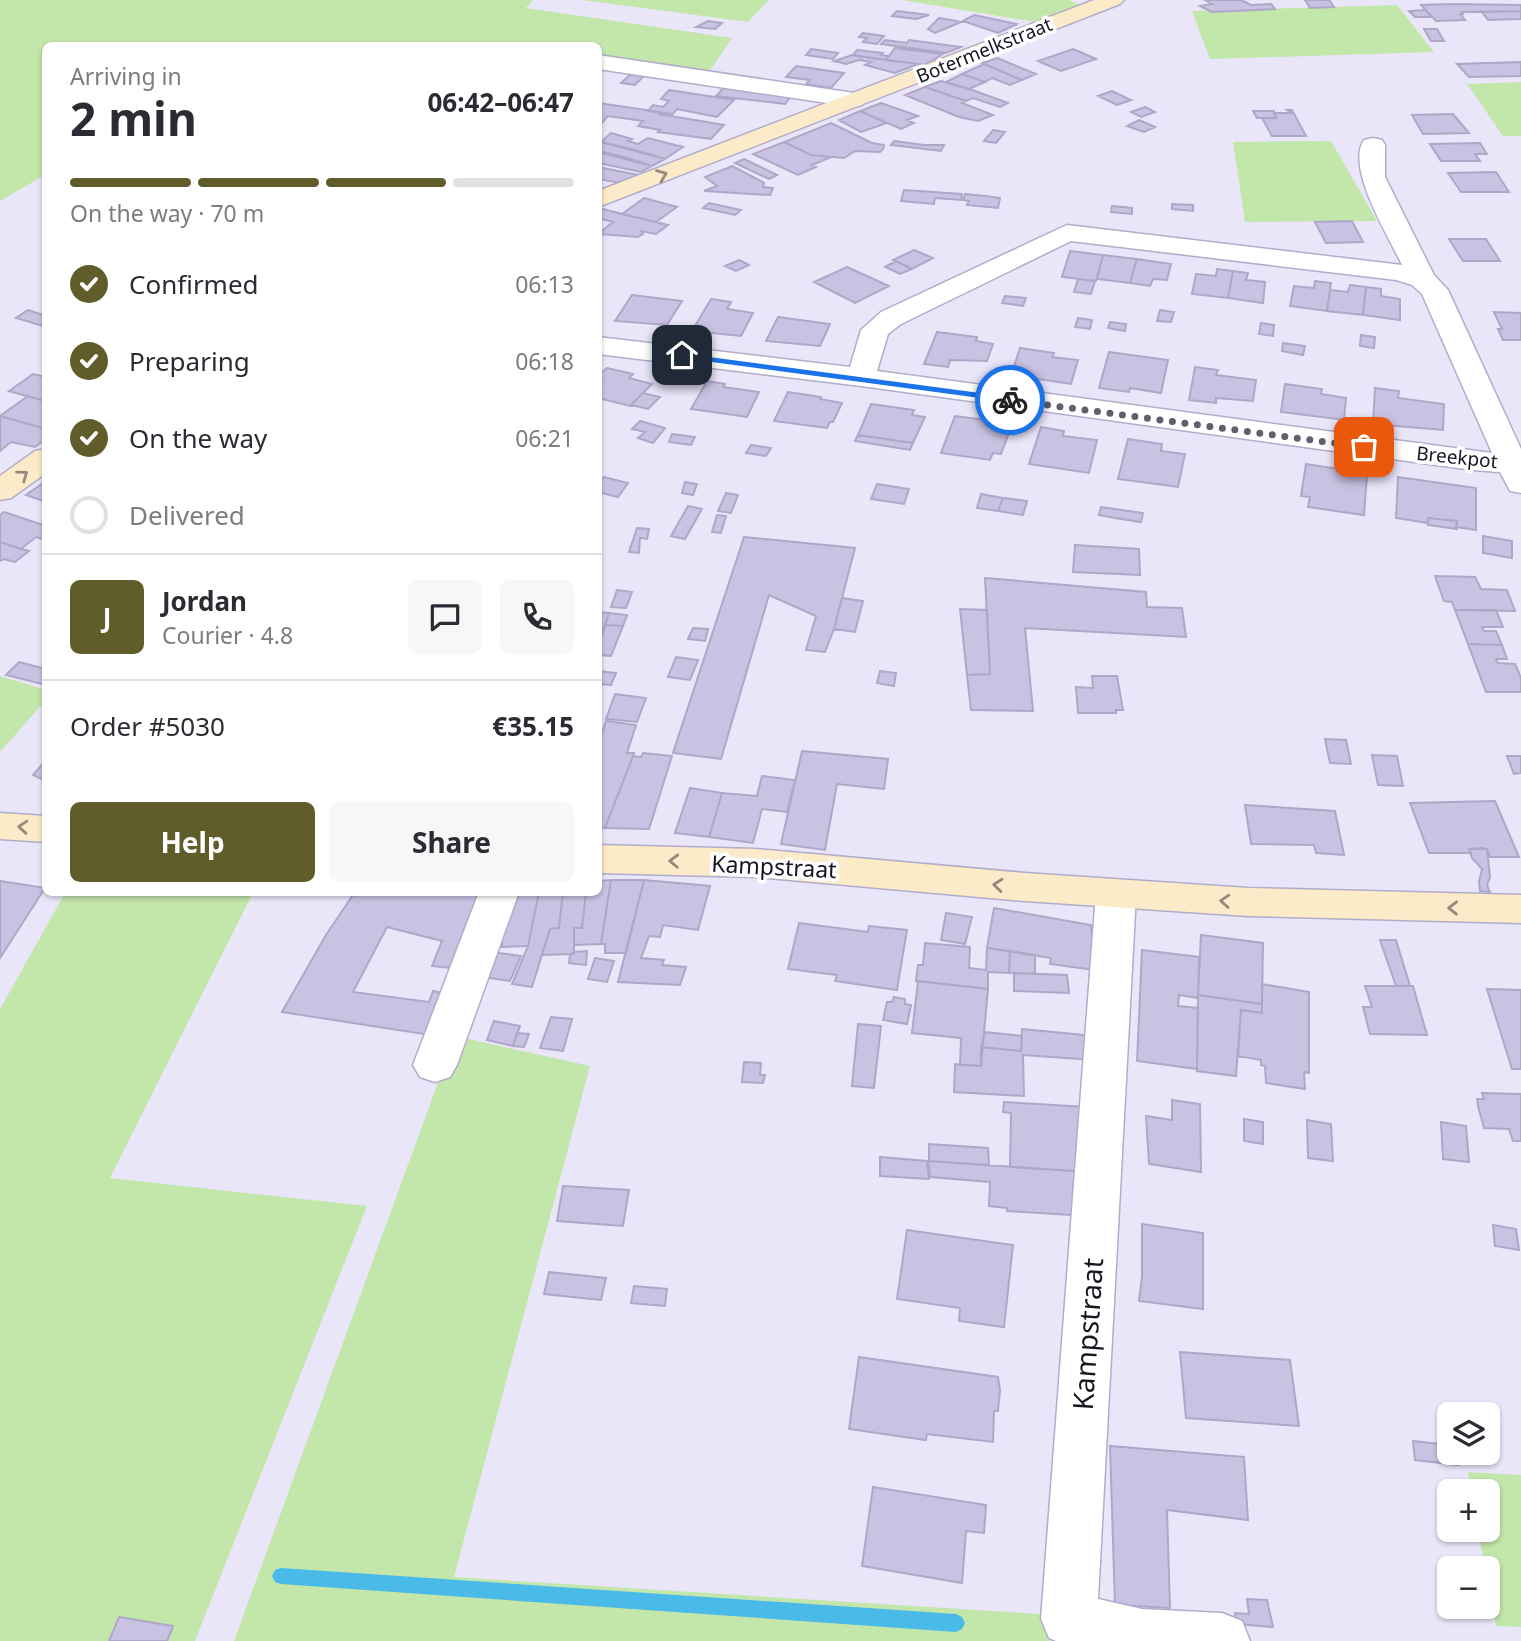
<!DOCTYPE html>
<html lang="en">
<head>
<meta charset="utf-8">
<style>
	body { margin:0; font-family:"Noto Sans",sans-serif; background:#f7f7f7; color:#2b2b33; height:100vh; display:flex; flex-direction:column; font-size:26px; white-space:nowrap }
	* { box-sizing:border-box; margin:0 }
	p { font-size:23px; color:#7c7c81 }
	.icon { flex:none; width:38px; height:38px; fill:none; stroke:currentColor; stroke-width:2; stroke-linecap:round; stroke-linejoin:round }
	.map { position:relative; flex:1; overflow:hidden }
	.side { position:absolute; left:42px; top:42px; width:560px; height:854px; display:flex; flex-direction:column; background:#fff; border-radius:10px; box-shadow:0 2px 5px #0004 }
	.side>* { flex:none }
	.controls { position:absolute; left:1437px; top:1402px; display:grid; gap:14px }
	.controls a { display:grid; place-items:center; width:63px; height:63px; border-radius:10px; background:#fff; box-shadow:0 2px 5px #0004; font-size:35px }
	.pin { position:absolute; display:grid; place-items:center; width:60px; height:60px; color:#fff; margin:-30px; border-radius:14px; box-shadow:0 4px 10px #0006 }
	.courier { position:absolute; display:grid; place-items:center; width:70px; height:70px; margin:-35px; border:5px solid #1a73e8; border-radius:50%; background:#fff; color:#222; box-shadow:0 2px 9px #0007 }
	.headline em { font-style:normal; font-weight:700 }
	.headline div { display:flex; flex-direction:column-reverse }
	.headline { display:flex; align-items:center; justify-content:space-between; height:119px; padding:0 28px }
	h1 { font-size:46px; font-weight:700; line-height:52px }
	.bar { display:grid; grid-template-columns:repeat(4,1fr); gap:10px 7px; align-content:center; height:84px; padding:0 28px }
	.bar i { height:9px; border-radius:5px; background:#e1e1e2 }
	.bar .current { background:#605d2a }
	.bar p { grid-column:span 4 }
	.line { display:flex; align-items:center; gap:18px; padding:0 28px; border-top:2px solid #e1e1e2 }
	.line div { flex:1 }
	.round { display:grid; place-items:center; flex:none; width:74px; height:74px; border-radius:10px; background:#f7f7f7 }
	ol { padding:0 28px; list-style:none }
	li { display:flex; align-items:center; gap:21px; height:77px }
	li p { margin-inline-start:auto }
	li .icon { padding:7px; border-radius:50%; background:#605d2a; color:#fff; stroke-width:4 }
	li:last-child { color:#7c7c81 }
	li i { width:38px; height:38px; border:4px solid #e1e1e2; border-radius:50% }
	.cta { display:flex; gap:14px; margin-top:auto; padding:14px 28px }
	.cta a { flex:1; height:80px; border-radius:10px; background:#605d2a; color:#fff; font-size:28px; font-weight:700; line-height:80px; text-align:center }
	.cta a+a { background:#f7f7f7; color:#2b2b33 }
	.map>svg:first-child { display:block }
	.green { fill:#c3e6ab }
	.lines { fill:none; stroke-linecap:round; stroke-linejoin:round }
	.stream { fill:#4abae8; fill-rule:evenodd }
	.building { fill:#c9c2e2; stroke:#aea7c7; stroke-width:2 }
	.street-casing { stroke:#b2accb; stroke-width:3 }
	.secondary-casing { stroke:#b2accb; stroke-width:3 }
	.street { fill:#fff; fill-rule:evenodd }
	.secondary { fill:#fbebc8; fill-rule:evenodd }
	.oneway { stroke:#958b7c }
	.route { fill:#1a73e8 }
	.done { stroke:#625e6c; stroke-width:7; stroke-dasharray:0 12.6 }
	.labels { text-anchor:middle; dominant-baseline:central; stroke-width:7; stroke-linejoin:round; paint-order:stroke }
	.far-street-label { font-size:19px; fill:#181520; stroke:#fff }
	.street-label { font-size:23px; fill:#181520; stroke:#fff }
	.near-street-label { font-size:28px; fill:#181520; stroke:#fff }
</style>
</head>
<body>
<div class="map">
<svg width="1521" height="1641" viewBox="0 0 1521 1641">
	<rect width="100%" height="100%" fill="#eae6fa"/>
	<!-- green -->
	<path class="green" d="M0,0H533L526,8L732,38L709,72L599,56L598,46H46L45,175L0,201Z
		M582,0H769L748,22Z
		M902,0H1069L1080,5L1035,22Z
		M1397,5L1434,52L1210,59L1192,11Z
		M1521,82V136H1503L1467,84Z
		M1331,141L1377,221L1245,222L1233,142Z
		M0,676L46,690L45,701L0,752Z
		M65,893H253L110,1178L367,1206L195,1641H0V1009Z
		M455,1036L590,1066L454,1577L1057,1615L1049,1641H234Z
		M1468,1472L1521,1475V1627L1496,1626L1488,1568H1485L1478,1530H1488V1491H1471Z"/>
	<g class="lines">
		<!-- stream -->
		<path class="stream" d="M281,1568L956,1614L962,1617L965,1623L962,1629L956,1632L281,1584L275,1582L272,1576L275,1570Z"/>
	</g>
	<!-- building -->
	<path class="building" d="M1205,0H1241L1251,5L1271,4L1275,9L1212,12L1200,6L1212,4Z
		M1305,0H1329L1334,7L1310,8Z
		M1453,4L1521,5V11L1462,12L1463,14H1460L1465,20L1436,21L1421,5Z
		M1426,10L1431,17H1415L1409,11Z
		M897,11L929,15L916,19L892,16Z
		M1521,11V19L1488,20L1482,12Z
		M974,15L1017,24L998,33L963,21Z
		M939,18L951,20L961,22L935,33L928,29Z
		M708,21L722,23L715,29L696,27Z
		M1424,29H1437L1444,41H1431Z
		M863,33L884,36L877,44L863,42L867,38L859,37Z
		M885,40L907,43L909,40L961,47L946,53L881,44Z
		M895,48L943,54L925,65L886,60Z
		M811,49L838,53L833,59L806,55Z
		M1073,49L1096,59L1061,71L1038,61Z
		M857,50L883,53L881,55L888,56L886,60L853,55Z
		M852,55L886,60L918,64L895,73L865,65L871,62L859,60L846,64L834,61Z
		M997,58L1036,74L1022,80L982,63Z
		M1521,62V76L1469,77L1457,64Z
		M984,64L1022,80L1010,85L992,78L985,82L962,74Z
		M796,66L844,73L831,88L806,84L810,80L786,77Z
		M631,74L644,76L635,85L621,83Z
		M962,74L985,82L969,89L946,82Z
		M941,81L975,91L1008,103L1000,107L973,98L966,101L925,87Z
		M727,84L793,94L785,104L716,96Z
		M925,87L966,101L962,103L993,115L978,121L959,117L905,95Z
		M669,90L734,100L717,117L677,109L673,114L648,111L653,105L663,107L669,101L661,99Z
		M1112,91L1131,100L1117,105L1098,96Z
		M598,103L660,112L659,114L724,125L711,139L658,132L660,130L638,126L643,121L608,116L600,125Z
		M881,103L918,116L907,120L914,123L901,129L860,111Z
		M1145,107L1155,112L1141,117L1131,112Z
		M1287,110H1292L1306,136H1272L1262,118H1276L1274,113H1291Z
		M860,111L887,123L861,132L839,120Z
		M1253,111H1274L1276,118H1257Z
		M1453,114L1469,133L1423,134L1412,115Z
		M1139,120L1155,127L1144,132L1127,126Z
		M831,123L872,143L884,145L883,149L880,152L855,151L844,158L811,155L784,142Z
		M993,130L1005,132L996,143L984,141Z
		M611,133L632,139L628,141L638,144L648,138L683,147L665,159L601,142Z
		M894,141L924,145H944L941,151L891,145Z
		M601,142L635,150L665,159L652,166L598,152Z
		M784,142L811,155L831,157L812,165L816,167L798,175L753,154Z
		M1480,143L1487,154H1475L1480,161H1441L1430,144Z
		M603,152L624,157L652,166L641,172L598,163V155Z
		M744,159L777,175L769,179L735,163Z
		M732,166L759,180L764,183L763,187L773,188L770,195L704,191L717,186L705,177Z
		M598,167L639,175L620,183L598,179Z
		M1496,172L1509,192H1461L1448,173Z
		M904,190L962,194L961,200L935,198L934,204L901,201Z
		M965,194L986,196L1000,198L998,208L967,205L969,201L963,200Z
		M644,198L677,207L656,222L622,214Z
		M709,203L741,210L735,215L703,208Z
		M1172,204L1193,205V211L1172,209Z
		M1112,206L1132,208V214L1111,212Z
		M603,209L622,214L668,225L656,234L641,231L643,234L638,237L598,234L613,222L598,218V212Z
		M1352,221L1363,242L1326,243L1315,222Z
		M1449,239H1486L1500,261H1463Z
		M914,250L933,258L912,269L893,260Z
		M1070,251L1103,255L1096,281L1062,277Z
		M1103,255L1137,259L1130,283L1097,279Z
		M1137,259L1171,264L1167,280L1153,279L1150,286L1130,283Z
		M739,260L749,265L736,271L725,266Z
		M896,261L912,269L900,274L885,267Z
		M847,267L889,286L855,303L814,282Z
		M1217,269L1233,271L1228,298L1192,294L1196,274L1216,276Z
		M1233,271L1248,273L1246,280L1265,282L1263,303L1228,298Z
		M1078,279L1095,281L1091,294L1074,292Z
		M1315,281L1331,283L1327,311L1290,306L1294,286L1314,288Z
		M1350,285L1366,287L1363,315L1327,311L1330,290L1348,292Z
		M1366,287L1381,289V296L1400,299V320L1363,315Z
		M632,295L682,301L667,325L615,321Z
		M1005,296L1026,298L1023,306L1002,303Z
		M711,299L731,302L727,309L753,313L741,336L692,331Z
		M28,310L46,316V327L16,318Z
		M1160,310L1174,312L1171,322L1157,321Z
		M1494,312L1521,313V340H1503L1498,329H1502Z
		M778,317L830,324L820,346L766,341Z
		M1078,318L1092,320L1090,329L1075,327Z
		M1110,322L1126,324L1125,331L1108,328Z
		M1261,323L1274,325L1273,336L1259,334Z
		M937,332L977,337L976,341L993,344L987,361L950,360L948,367L924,364Z
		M1361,335L1375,337L1374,348L1360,346Z
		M1283,343L1305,346L1303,355L1282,351Z
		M1020,348L1054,353L1052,357L1078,360L1071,384L1011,375Z
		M1109,352L1168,360L1161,393L1130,388L1129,392L1099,388Z
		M672,365L692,370L686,376L666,371Z
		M1195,367L1218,370L1216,375L1256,380L1253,401L1216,398V403L1189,400Z
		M607,368L633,374L629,378L652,384L630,406L598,398V386L602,382L598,381V376Z
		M33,374L46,377V404L43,403L45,401L9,391Z
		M707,381L725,384L723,387L759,392L747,417L691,409Z
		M1285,384L1322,389L1321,394L1346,398L1344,420L1281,412Z
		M1375,388L1399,391L1398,398L1444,404L1443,430L1373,424Z
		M788,392L821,397L820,399L842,403L833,422H830L827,428L774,421Z
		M643,393L660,397L648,409L631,405Z
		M28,396L45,401L43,403L46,404V429L0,416Z
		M871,404L914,410L912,415L925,417L913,443L858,435Z
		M0,416L46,429V439L35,447L11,442L0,451Z
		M955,416L1002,422L1001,426L1011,427L1001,454L993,453L990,460L941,453Z
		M640,421L665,428L653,443L638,438L645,432L632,429Z
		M1041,427L1064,431L1063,436L1097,440L1089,473L1029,464Z
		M672,434L695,437L691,445L669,442Z
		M858,435L913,443L910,450L855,441Z
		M1128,439L1162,444L1161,451L1185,454L1178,487L1118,479Z
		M751,445L771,448L766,456L746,453Z
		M1306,464L1377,475H1367L1364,515L1308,507L1310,497L1301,496Z
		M604,477L628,483L618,497L598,492V482Z
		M1398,477L1476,488V530L1456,527L1457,521L1428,518V523L1396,518Z
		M46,481V502L26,495Z
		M685,482L697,484L693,495L682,493Z
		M877,484L909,489L904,504L871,499Z
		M726,493L738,495L731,513L718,511Z
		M981,494L1003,498L998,511L977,508Z
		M1003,498L1027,501L1023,515L998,511Z
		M688,506L702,509L685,539L671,536Z
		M1101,507L1143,513L1141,522L1115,518L1099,515Z
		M4,512L46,526V540L36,537L21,549L0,542V515Z
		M717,515L726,516L721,533L712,532Z
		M1428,518L1457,521V529L1428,525Z
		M637,528L649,529L647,539L640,538L639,553L629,552Z
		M1483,536L1512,541V558L1483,553Z
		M744,537L855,548L834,629L825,652L806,650L816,616L769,595L721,759L673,753Z
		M0,542L21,549L29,551L15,562L4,559L0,561Z
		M1075,545L1139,549L1140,575L1073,572Z
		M1435,576L1475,577L1481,589L1507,590L1515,611L1455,610L1452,602L1444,601Z
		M985,578L1146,592L1147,607L1182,608L1186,637L1025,628L1033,711L971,710L967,675L990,674Z
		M617,590L632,592L626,608L611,607Z
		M842,598L863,601L855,632L834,629Z
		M960,609L987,610L990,674L967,675Z
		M1455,610H1496L1503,627H1482L1484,631H1496L1502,645L1468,644Z
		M598,612L609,613L599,644H598Z
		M609,613L627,615L623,626L605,625Z
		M605,625L623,626L611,656L598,655V645Z
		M693,628L708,629L705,641L688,639Z
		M1468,644L1502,645L1507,659H1496L1498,663L1515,664L1521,678V692H1486Z
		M676,657L698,660L690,680L668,677Z
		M19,662L46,669V685L6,675Z
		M598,671L616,673L611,685L598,684Z
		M880,671L896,673L894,686L877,683Z
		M1092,676H1117L1123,710H1116V713H1078L1076,687L1093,688Z
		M615,694L646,698L637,722L606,719Z
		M606,721L636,725L627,753H634L633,756L605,828H598V744Z
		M1325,739L1346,740L1351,764L1330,763Z
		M802,751L888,759L884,789L837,784L825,850L781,844Z
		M643,753L672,756L649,829L605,828L633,756L641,757Z
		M1372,755L1397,756L1403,786L1378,785Z
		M1507,756H1521V773L1514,774Z
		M46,760V781L33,775Z
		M762,776L795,780L787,812L762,809L753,843L709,837L722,793L757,796Z
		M690,788L722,793L709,837L675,833Z
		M1495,801L1519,857H1490L1487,849L1483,848L1469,849L1471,853H1429L1410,803Z
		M1245,805L1335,811L1344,855L1316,853L1314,845L1251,844Z
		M1469,849H1487L1490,877L1487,885L1490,892L1480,891L1479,882L1482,869L1472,858Z
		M611,880H644L626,953H605V944H601Z
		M611,880L601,944L574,945V928H582L586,892H598V881Z
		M644,880L710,886L698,930L663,925L660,937L649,936L641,958L664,960L662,965L686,967L680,985L618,982Z
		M0,881L45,888L0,958Z
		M355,892H476L484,901L459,969L432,966L442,941L387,927L353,992L429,1002L433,991L451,995L436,1036L282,1012L326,935Z
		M513,892H539L528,946L501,947L502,944H494Z
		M539,892H563L559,928L550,929L532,987L512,984L528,946Z
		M563,892H586L582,928H574V954L542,955L550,929L559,928Z
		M994,908L1091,925L1095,970L1050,964L1051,958L987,948Z
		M946,913L972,917L965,944L941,940Z
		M799,923L868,932L869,926L907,930L897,990L835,981L837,975L788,969Z
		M1201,935L1263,943L1262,1004L1198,995Z
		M1380,940H1396L1410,986H1396Z
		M925,943L970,947L969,968L986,970L987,948L1010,951L1009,973L988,972V989L916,981L918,965H923Z
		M1142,950L1199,957L1198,998L1179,995L1178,1006L1198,1008L1197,1069L1137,1061Z
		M587,951L586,965L569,963L570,955L574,952Z
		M1010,951L1035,955V974L1009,973Z
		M492,952L521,956L510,981L483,977Z
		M595,958L614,961L607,982L588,979Z
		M1014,973L1067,975L1069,993L1014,991Z
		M918,981L988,989L981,1066L960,1065L961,1038L912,1033Z
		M1262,984L1309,992V1073L1304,1072L1305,1089L1266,1083L1265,1066L1261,1065V1060L1238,1056L1241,1010L1262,1013Z
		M1365,986H1413L1427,1035L1370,1034L1363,1007H1372Z
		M1487,989L1521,990V1069H1512Z
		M1198,995L1262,1004V1013L1241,1010L1236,1076L1197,1071Z
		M894,997L905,999V1004L911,1005L907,1024L883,1020L887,1002H892Z
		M551,1017L572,1019L563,1051L540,1048Z
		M494,1021L520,1026L513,1046L487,1040Z
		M858,1024L881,1026L874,1088L852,1086Z
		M1022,1029L1094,1036L1093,1060L1023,1055L1024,1096L954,1092L955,1064L981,1066V1047L1021,1051Z
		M985,1032L1022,1036L1021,1051L981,1047Z
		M517,1033L529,1034L524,1047L513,1046Z
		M744,1062L761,1063L760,1075H765L763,1083L742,1082Z
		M1482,1093L1521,1094V1141H1513L1509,1129L1484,1128L1478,1106L1477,1099H1484Z
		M1172,1100L1200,1104L1201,1172L1149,1164L1146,1116L1172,1120Z
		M1004,1102L1086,1107L1087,1172L1010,1167L1011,1113L1003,1112Z
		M1244,1119L1263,1122V1144L1244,1141Z
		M1307,1120L1331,1124L1333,1161L1308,1158Z
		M1441,1122L1466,1126L1469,1162L1443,1159Z
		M929,1144L988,1148L989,1165L929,1161Z
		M880,1157L927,1161L929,1179L880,1176Z
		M928,1161L1087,1172L1086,1216L1007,1211V1208L989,1206L990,1182L930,1177Z
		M563,1186L629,1190L623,1226L557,1221Z
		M1142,1224L1203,1233V1309L1139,1301L1142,1276Z
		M1493,1225L1516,1229L1519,1250L1495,1246Z
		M907,1230L1013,1245L1004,1327L959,1321L960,1308L897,1299Z
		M549,1272L606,1278L601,1300L544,1294Z
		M634,1286L667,1289L665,1306L631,1303Z
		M1180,1352L1290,1360L1299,1426L1186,1418Z
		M859,1357L998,1377L1000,1390L998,1411H994L993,1442L927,1434L926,1440L849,1429Z
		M1413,1441L1449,1445V1452H1457L1459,1465L1415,1460Z
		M1110,1446L1244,1457L1248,1520L1167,1510L1170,1608L1115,1605Z
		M873,1487L986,1505L984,1533L966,1531L962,1583L862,1566Z
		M1247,1599L1267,1600L1273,1627L1236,1624L1235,1613L1249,1614Z
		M119,1617L173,1626L167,1641H109Z"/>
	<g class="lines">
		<!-- street casing -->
		<g class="street-casing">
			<path id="street" d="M598,55L854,93L862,95L866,100L862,105L854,107L598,69Z
				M1373,138L1382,140L1385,145V177L1434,275L1448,290L1521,449V493L1510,491L1500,472L1473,470L861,386L598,354V337L850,367L861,330L881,312L1067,225L1402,265C1389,237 1345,167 1364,140ZM1071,241L1396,280L1412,285L1422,294L1492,453L877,371L888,334L901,324Z
				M1116,880L1130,884L1136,894L1098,1599L1142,1609L1222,1613L1242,1621L1250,1641H1056L1049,1638L1041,1619L1096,894L1102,884Z
				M479,892H519L457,1065L450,1077L435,1082L420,1077L413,1065Z"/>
		</g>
		<!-- secondary casing -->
		<g class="secondary-casing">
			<path id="secondary" d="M1094,0H1124L1120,4L598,207V191Z
				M46,449V473L11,498L0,500V476L35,451Z
				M0,813L46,816V842L0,839Z
				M598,845L756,849L1025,873L1248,888L1521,895V923L1248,916L1025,901L756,877L598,873Z"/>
		</g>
		<!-- street -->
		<use href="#street" class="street"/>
		<!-- secondary -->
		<use href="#secondary" class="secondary"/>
	</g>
	<!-- one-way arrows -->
	<defs><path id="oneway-chevron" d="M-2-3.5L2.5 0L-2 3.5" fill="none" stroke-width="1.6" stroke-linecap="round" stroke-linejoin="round" transform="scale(1.75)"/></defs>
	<g class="oneway">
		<use href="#oneway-chevron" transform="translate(662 175) rotate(-21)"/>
		<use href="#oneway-chevron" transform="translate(23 475) rotate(-36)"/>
		<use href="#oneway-chevron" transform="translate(23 827) rotate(-176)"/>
		<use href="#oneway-chevron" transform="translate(674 861) rotate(-178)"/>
		<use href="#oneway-chevron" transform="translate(998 885) rotate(-174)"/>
		<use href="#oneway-chevron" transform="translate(1225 901) rotate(-176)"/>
		<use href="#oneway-chevron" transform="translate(1453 908) rotate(-179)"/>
	</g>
	<!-- route -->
	<path class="route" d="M679,353L1010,397L1014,400L1010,402L682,358Z"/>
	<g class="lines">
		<!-- done -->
		<path class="done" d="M1010,400L1364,447"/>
	</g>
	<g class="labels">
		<!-- far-street labels -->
		<g class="far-street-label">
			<text transform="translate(984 50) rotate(-22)">Botermelkstraat</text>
			<text transform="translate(1457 457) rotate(6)">Breekpot</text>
		</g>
		<!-- street labels -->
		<g class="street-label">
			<text transform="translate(774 866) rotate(3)">Kampstraat</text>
		</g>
		<!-- near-street labels -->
		<g class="near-street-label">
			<text transform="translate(1087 1334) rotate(-86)">Kampstraat</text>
		</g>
	</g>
</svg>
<div class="controls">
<a><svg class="icon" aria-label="layers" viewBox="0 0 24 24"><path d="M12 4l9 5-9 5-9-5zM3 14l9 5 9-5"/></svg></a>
<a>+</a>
<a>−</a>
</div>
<div class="pin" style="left:1364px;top:447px;background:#ea580c"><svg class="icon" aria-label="bag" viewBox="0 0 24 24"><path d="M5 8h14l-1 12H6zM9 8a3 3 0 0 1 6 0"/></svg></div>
<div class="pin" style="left:682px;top:355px;background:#1f2937"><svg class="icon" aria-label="home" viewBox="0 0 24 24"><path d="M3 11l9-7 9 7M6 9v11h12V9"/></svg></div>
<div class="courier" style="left:1010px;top:400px"><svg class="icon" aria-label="bike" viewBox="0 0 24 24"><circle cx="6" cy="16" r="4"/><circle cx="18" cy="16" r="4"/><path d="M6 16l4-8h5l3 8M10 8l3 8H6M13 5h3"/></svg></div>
<section class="side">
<div class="headline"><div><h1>2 min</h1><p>Arriving in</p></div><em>06:42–06:47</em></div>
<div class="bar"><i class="current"></i><i class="current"></i><i class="current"></i><i></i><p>On the way · 70 m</p></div>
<ol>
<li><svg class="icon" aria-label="check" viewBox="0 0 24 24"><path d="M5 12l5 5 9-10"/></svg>Confirmed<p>06:13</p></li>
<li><svg class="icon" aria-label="check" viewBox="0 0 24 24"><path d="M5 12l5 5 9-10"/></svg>Preparing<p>06:18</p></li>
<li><svg class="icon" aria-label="check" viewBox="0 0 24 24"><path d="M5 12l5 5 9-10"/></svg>On the way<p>06:21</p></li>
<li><i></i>Delivered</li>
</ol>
<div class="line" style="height:126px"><b class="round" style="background:#605d2a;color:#fff">J</b><div><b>Jordan</b><p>Courier · 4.8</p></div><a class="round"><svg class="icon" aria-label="chat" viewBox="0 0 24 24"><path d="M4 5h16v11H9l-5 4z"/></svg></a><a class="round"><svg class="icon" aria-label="phone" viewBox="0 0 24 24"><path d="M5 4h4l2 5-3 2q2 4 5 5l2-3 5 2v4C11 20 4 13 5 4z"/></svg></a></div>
<div class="line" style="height:91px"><div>Order #5030</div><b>€35.15</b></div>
<div class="cta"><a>Help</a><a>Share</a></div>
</section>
</div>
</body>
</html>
